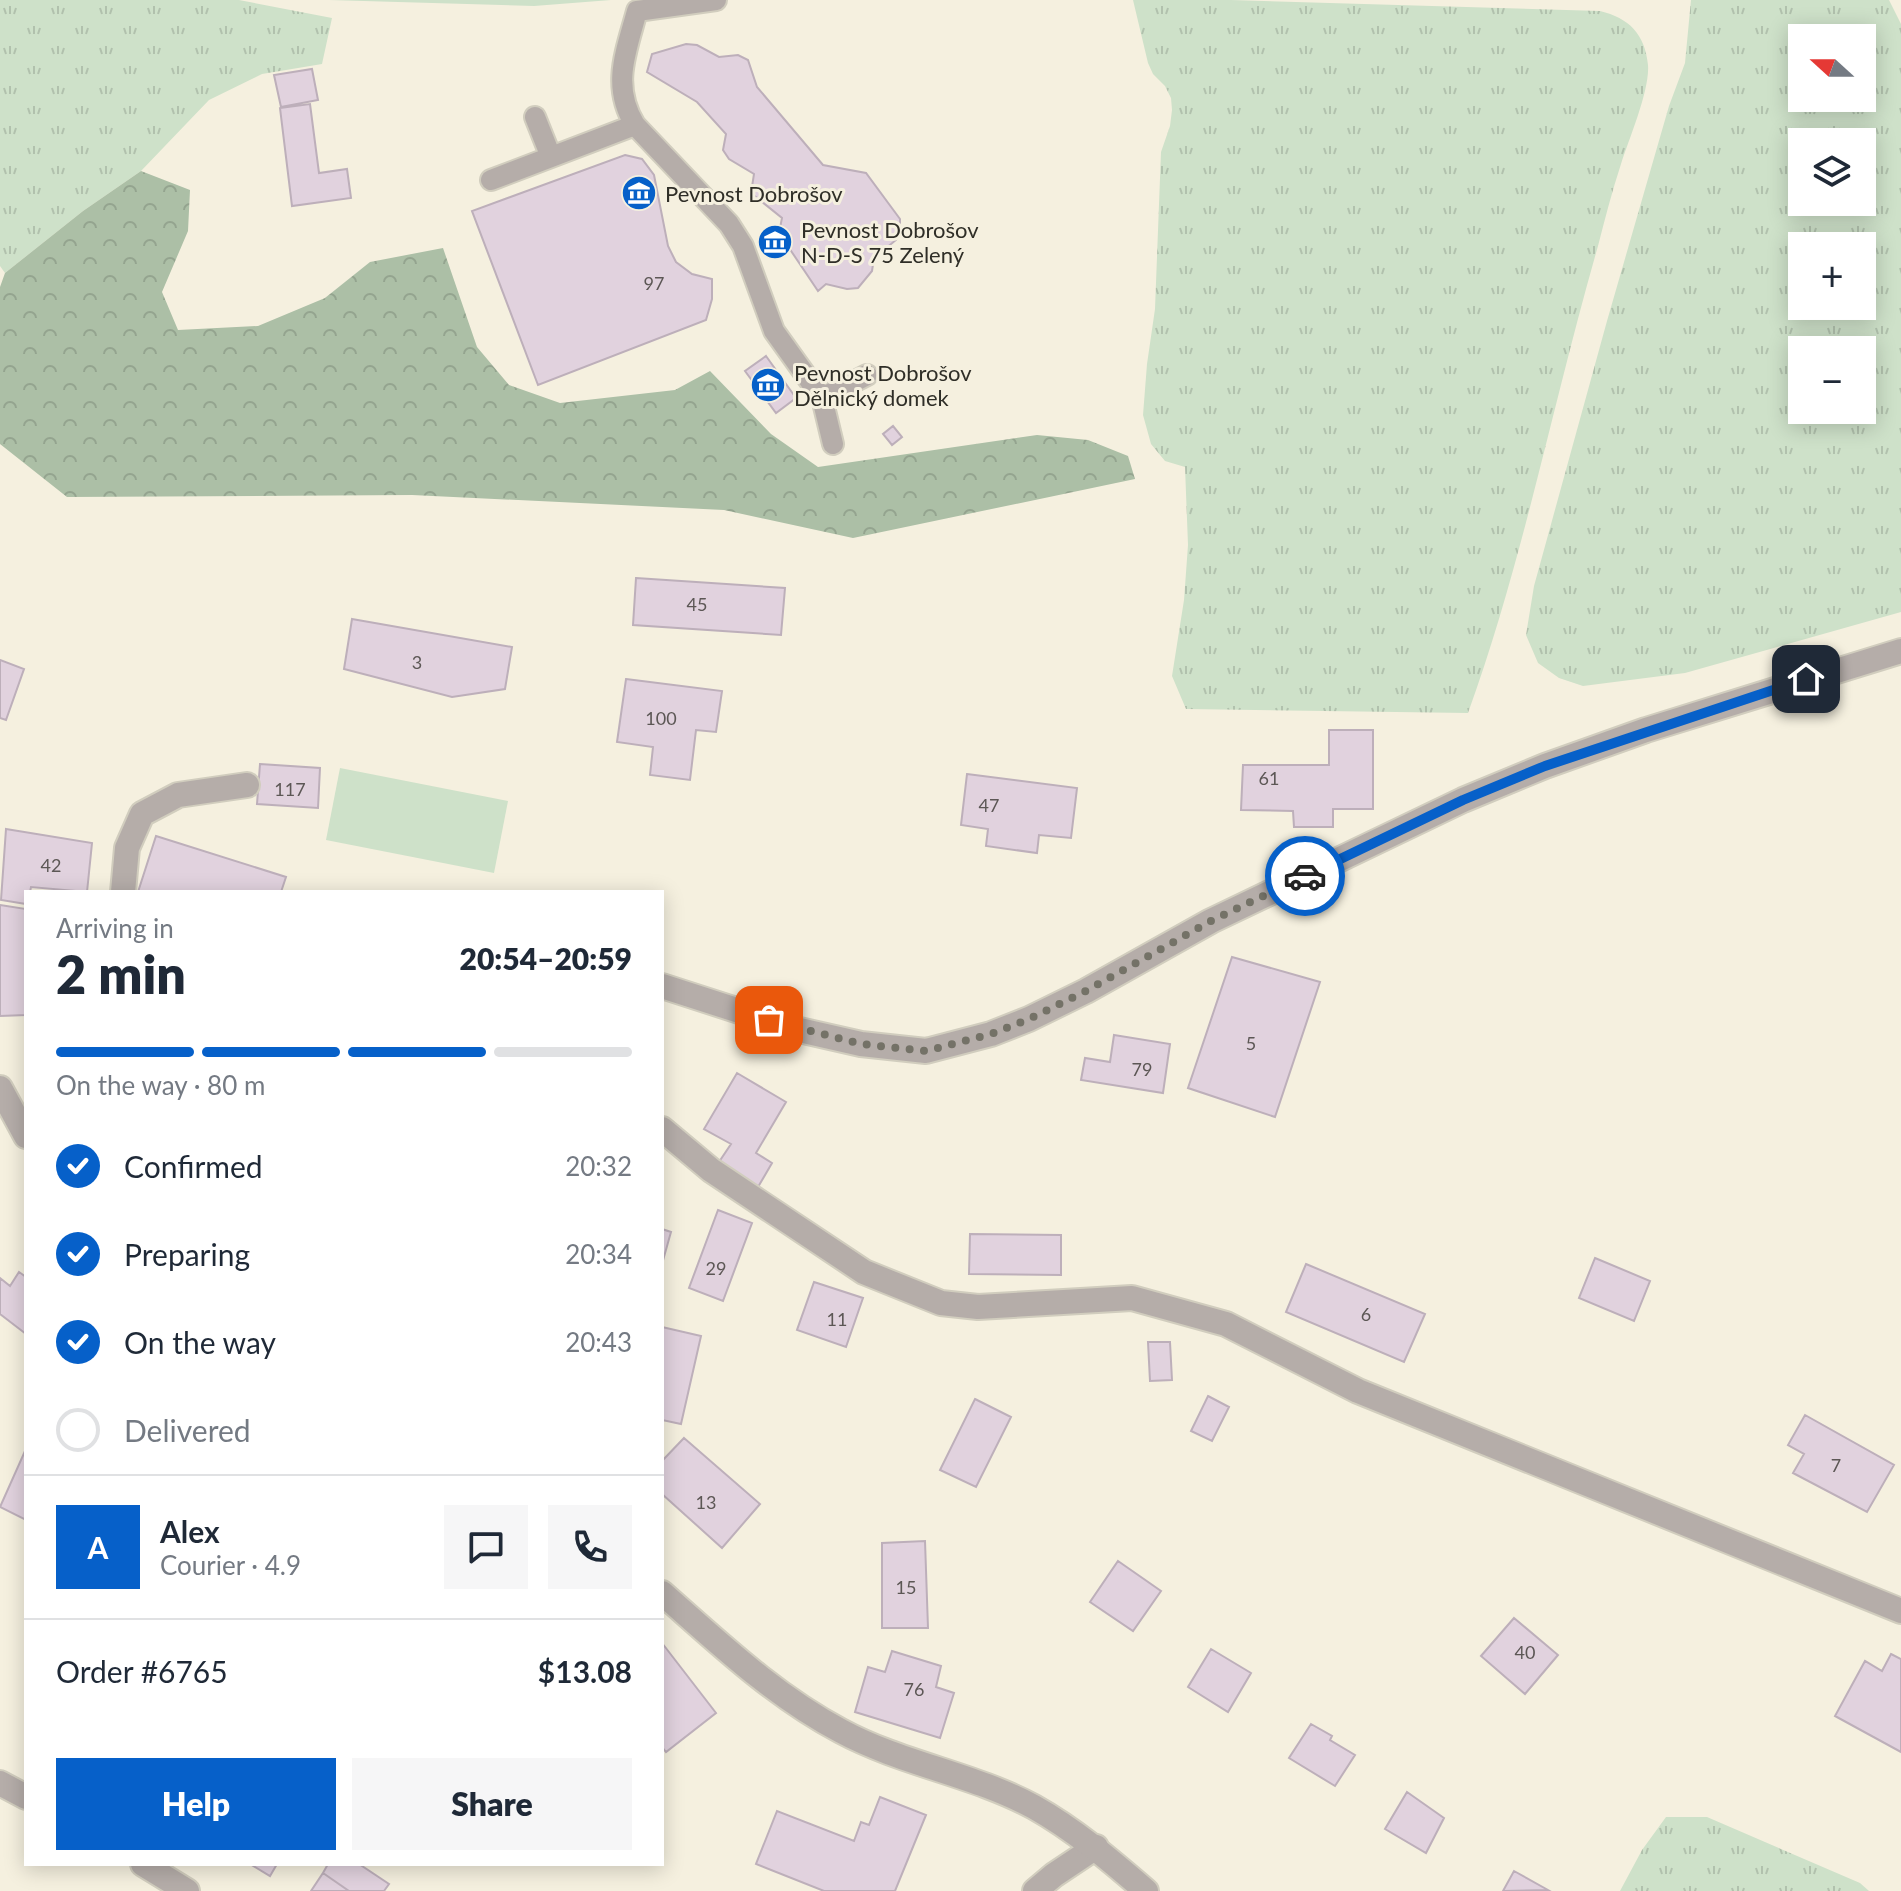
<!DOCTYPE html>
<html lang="en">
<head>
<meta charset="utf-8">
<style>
	body { margin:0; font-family:Lato,sans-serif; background:#f6f6f7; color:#1f2937; height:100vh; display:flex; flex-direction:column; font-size:30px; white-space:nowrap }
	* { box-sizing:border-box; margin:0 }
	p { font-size:26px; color:#747a83 }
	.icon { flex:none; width:44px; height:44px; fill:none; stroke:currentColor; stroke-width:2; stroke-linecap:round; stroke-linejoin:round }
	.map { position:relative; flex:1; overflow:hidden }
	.side { position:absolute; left:24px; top:890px; width:640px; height:976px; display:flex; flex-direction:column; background:#fff; border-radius:0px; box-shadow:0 4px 20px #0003 }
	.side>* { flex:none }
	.needle { width:52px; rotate:291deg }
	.buttons { position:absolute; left:1788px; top:24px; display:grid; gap:16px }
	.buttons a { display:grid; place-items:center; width:88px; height:88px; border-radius:0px; background:#fff; box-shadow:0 4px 20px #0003; font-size:40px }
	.pin { position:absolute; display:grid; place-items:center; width:68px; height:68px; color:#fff; margin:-34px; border-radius:16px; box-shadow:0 4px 12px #0006 }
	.courier { position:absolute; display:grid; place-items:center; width:80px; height:80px; margin:-40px; border:6px solid #0660c9; border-radius:50%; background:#fff; color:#222; box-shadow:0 2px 10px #0007 }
	.overview em { font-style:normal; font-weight:800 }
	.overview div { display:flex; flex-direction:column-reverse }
	.overview { display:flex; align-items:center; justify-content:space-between; height:136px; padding:0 32px }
	h1 { font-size:52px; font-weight:800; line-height:60px }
	.bar { display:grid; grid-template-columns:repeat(4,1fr); gap:12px 8px; align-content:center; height:96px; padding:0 32px }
	.bar i { height:10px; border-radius:6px; background:#e0e1e3 }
	.bar .active { background:#0660c9 }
	.bar p { grid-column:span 4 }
	.line { display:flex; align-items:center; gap:20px; padding:0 32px; border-top:2px solid #e0e1e3 }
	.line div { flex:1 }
	.round { display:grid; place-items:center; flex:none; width:84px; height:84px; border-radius:0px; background:#f6f6f7 }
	ol { padding:0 32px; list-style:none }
	li { display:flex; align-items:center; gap:24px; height:88px }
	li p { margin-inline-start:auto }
	li .icon { padding:8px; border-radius:50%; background:#0660c9; color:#fff; stroke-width:4 }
	li:last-child { color:#747a83 }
	li i { width:44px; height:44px; border:4px solid #e0e1e3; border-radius:50% }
	.primary-button { display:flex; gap:16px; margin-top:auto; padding:16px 32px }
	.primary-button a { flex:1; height:92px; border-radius:0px; background:#0660c9; color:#fff; font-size:32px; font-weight:800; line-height:92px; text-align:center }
	.primary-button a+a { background:#f6f6f7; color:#1f2937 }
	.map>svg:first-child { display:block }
	.grass { fill:url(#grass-tufts); fill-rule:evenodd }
	.forest { fill:url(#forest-crowns) }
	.pitch { fill:#cee1c9 }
	.building { fill:#e1d2de; stroke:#bdafba; stroke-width:2 }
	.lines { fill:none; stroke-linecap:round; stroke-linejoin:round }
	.service-casing { stroke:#d1cdbe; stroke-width:24 }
	.minor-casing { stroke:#d1cdbe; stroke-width:28 }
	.tertiary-casing { stroke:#d1cdbe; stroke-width:28 }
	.service { stroke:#b5ada9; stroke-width:20 }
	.minor { stroke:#b5ada9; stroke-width:24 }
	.tertiary { stroke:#b5ada9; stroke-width:24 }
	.done { stroke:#747267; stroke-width:8; stroke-dasharray:0 14.4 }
	.route { stroke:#0660c9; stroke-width:10 }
	.labels { text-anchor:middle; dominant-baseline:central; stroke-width:6; stroke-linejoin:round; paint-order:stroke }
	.number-label { font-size:18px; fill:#5c5755 }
	.poi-label { font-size:22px; fill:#2f2e27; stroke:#f5f0df; text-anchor:start }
</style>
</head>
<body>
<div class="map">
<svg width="1901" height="1891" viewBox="0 0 1901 1891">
	<defs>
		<pattern id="grass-tufts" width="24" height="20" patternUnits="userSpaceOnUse" patternTransform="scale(2)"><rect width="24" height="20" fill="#cee1c9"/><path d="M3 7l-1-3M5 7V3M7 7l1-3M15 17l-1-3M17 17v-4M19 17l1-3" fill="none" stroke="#b1c1ad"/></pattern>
		<pattern id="forest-crowns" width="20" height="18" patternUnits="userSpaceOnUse" patternTransform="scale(2)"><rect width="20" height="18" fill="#acbfa6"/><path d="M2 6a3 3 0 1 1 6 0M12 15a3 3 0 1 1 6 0" fill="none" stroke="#94a48f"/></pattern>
	</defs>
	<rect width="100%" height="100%" fill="#f5f0df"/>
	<!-- grass -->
	<path class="grass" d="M0,0H239L332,18L322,64L262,74L209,100L141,171L83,211L5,273L0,266Z
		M329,0H611L534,6Z
		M1133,0H1231L1600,11C1629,18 1645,34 1648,65C1650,90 1629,139 1621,164C1612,191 1605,219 1598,246C1553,402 1523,561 1468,713L1186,709L1172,676L1184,600L1188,545L1185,467L1165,461L1151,444L1143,415L1147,364L1155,309L1161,152L1170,126L1172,110L1171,98L1165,86L1153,74L1148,63Z
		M1691,0H1889L1901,24V612L1685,673L1583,686L1559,678L1538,663L1526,635L1534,586L1607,321L1669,106L1685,63ZM1802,38H1862V98H1802ZM1802,142H1862V202H1802ZM1802,246H1862V306H1802ZM1802,350H1862V410H1802Z
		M1666,1817H1707L1860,1883L1869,1891H1620L1642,1850Z"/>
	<!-- forest -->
	<path class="forest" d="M141,171L190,190L188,231L162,292L178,330L258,326L325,298L370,262L443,248L477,347L509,385L560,403L675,390L710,371L771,434L818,467L1037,435L1088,440L1128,456L1135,479L853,538L724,510L412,495L67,497L0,444V287L5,273L83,211Z"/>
	<!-- pitch -->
	<path class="pitch" d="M340,768L508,801L494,873L326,840Z"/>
	<!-- building -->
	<path class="building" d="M686,44L697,45L719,57L738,55L748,60L757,87L823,165L866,173L900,219V231L896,240L874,258L872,271L858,288L847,289L826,284L818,291L779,233L782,218L751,193L754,174L729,159L723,150L726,134L697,102L647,72L652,54Z
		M312,69L318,100L281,107L274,75Z
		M310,104L319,173L347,169L351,198L292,206L280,108Z
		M625,155L642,159L654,175L668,246L676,262L692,274L712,279V299L706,320L538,385L472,211Z
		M766,356L796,398L776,413L745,371Z
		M893,426L902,437L892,445L883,434Z
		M636,578L785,588L781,635L633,625Z
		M352,619L512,647L505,689L452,697L344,669Z
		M0,660L24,669L6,720L0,718Z
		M626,679L722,691L716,732L696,730L690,780L650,775L653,747L617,742Z
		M1329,730H1373V809H1333V827H1294L1293,811L1241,810L1243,765H1329Z
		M260,764L320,768L318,808L257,804Z
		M967,774L1077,788L1071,838L1039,835L1037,853L986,846L988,829L961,825Z
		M6,829L92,843L87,892L31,887L30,892H26V904L1,900Z
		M156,836L286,877L281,892H138Z
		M0,905L26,909V1015L0,1016Z
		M1232,957L1320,982L1275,1117L1188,1088Z
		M1114,1035L1170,1044L1163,1093L1081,1080L1085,1058L1110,1062Z
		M737,1073L786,1102L756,1153L772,1163L758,1187L719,1162L731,1144L704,1129Z
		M718,1210L752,1223L723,1301L689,1288Z
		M662,1229L671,1232L662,1264Z
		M970,1234L1061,1235V1275L969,1274Z
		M1595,1258L1650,1281L1634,1321L1579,1298Z
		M1306,1264L1425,1314L1404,1362L1286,1312Z
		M19,1272L26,1277V1334L0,1314V1278L10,1286Z
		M814,1282L863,1298L846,1347L797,1330Z
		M662,1327L701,1336L681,1424L662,1420Z
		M1148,1342H1170L1172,1380L1150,1381Z
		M1208,1396L1229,1407L1212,1441L1191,1431Z
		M975,1399L1011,1417L976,1487L940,1470Z
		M1805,1415L1894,1465L1867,1512L1793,1473L1804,1454L1788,1445Z
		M684,1438L760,1504L722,1548L662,1494V1461Z
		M25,1451H26V1520L0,1507Z
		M925,1541L928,1628H882V1543Z
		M1118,1561L1161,1591L1133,1631L1090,1602Z
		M1514,1618L1558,1655L1525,1694L1481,1656Z
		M662,1643L716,1713L666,1752L662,1747Z
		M1211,1649L1251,1673L1228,1712L1188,1687Z
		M892,1651L941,1666L936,1687L954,1693L940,1738L855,1712L868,1667L885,1672Z
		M1891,1654L1901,1659V1752L1835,1716L1865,1661L1882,1671Z
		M1311,1724L1332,1736L1330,1740L1355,1755L1335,1786L1289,1758Z
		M1407,1792L1444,1818L1426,1853L1385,1829Z
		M880,1797L926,1815L895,1891H824L756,1864L777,1811L854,1841L861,1822L869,1825Z
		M250,1864H277L270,1876Z
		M328,1864H359L389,1884L384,1891H349L323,1873Z
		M1514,1871L1548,1890L1503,1891Z
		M323,1873L349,1891H311Z"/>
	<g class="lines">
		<!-- service casing -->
		<g class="service-casing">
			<path id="service" d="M716,0L637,11C626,52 611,86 635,125L729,224L743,246L774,331L822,398L833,444
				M535,117L551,157
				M491,180L635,125
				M822,398L867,375"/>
		</g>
		<!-- minor casing -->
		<g class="minor-casing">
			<path id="minor" d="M123,892L127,848L142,814L178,795L247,785
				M0,1088L26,1136
				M662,1129L711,1170L864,1272L941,1303L978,1307L1132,1298L1226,1324L1358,1391L1901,1611
				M0,1783L26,1797
				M143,1864L187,1891
				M1035,1891L1054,1875L1096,1847"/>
		</g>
		<!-- tertiary casing -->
		<g class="tertiary-casing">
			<path id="tertiary" d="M662,986L795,1029L861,1044L926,1051L991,1034L1029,1019L1086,991L1211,921L1463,800L1545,766L1646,730L1901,651
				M662,1593C719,1643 773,1695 841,1731C902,1764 973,1774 1034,1807C1075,1830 1110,1860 1146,1891"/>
		</g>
		<!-- service -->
		<use href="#service" class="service"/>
		<!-- minor -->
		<use href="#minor" class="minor"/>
		<!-- tertiary -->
		<use href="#tertiary" class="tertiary"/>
	</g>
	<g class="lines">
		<!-- done -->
		<path class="done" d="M769,1020L861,1044L926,1051L991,1034L1029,1019L1086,991L1211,921L1305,876"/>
		<!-- route -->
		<path class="route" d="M1305,876L1463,800L1545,766L1806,679"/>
	</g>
	<!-- icons -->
	<defs>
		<g id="museum-disc" transform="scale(1.8)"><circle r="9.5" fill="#0660c9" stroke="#f5f0df"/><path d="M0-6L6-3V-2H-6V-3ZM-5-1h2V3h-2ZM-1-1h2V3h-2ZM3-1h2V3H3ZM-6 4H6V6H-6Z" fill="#fff"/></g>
	</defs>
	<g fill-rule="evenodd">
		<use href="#museum-disc" x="639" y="193"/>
		<use href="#museum-disc" x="775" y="242"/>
		<use href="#museum-disc" x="768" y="385"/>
	</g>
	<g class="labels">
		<!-- number labels -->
		<g class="number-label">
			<text x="654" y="283">97</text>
			<text x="697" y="604">45</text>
			<text x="417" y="662">3</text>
			<text x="661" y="718">100</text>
			<text x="1269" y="778">61</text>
			<text x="290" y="789">117</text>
			<text x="989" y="805">47</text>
			<text x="51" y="865">42</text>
			<text x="1251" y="1043">5</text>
			<text x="1142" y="1069">79</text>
			<text x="716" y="1268">29</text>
			<text x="1366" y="1314">6</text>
			<text x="837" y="1319">11</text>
			<text x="1836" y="1465">7</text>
			<text x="706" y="1502">13</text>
			<text x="906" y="1587">15</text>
			<text x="1525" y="1652">40</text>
			<text x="914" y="1689">76</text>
		</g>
		<!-- poi labels -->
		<g class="poi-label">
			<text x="665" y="193">Pevnost Dobrošov</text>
			<text x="801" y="229">Pevnost Dobrošov<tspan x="801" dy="25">N-D-S 75 Zelený</tspan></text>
			<text x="794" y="372">Pevnost Dobrošov<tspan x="794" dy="25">Dělnický domek</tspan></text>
		</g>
	</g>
</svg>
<div class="buttons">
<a><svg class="needle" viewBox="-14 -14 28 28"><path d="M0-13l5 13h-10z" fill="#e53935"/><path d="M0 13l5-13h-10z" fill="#747a83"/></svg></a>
<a><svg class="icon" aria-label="layers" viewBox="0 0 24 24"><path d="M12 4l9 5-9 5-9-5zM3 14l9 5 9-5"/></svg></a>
<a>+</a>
<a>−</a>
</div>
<div class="pin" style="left:769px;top:1020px;background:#ea580c"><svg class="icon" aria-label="bag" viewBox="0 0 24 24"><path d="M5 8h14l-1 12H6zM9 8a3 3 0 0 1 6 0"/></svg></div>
<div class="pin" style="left:1806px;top:679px;background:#1f2937"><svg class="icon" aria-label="home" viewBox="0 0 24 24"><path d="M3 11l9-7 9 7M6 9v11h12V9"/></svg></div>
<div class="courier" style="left:1305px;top:876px"><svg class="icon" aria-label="car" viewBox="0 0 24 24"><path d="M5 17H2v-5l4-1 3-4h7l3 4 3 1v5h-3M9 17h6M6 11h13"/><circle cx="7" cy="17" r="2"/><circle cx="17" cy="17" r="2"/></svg></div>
<section class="side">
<div class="overview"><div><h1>2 min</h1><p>Arriving in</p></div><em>20:54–20:59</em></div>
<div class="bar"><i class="active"></i><i class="active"></i><i class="active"></i><i></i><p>On the way · 80 m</p></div>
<ol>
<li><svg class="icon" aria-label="check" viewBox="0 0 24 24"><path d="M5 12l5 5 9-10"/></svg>Confirmed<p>20:32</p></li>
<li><svg class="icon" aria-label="check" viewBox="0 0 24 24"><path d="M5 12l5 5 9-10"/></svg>Preparing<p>20:34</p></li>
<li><svg class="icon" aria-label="check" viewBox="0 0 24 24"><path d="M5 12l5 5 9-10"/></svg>On the way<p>20:43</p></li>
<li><i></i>Delivered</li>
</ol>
<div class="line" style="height:144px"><b class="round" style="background:#0660c9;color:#fff">A</b><div><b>Alex</b><p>Courier · 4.9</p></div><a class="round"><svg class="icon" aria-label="chat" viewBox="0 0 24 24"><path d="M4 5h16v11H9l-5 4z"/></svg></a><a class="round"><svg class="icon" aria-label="phone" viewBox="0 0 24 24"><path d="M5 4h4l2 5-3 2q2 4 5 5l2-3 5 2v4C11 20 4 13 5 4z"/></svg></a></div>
<div class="line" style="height:104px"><div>Order #6765</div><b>$13.08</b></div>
<div class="primary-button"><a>Help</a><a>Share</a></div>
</section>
</div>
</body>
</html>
